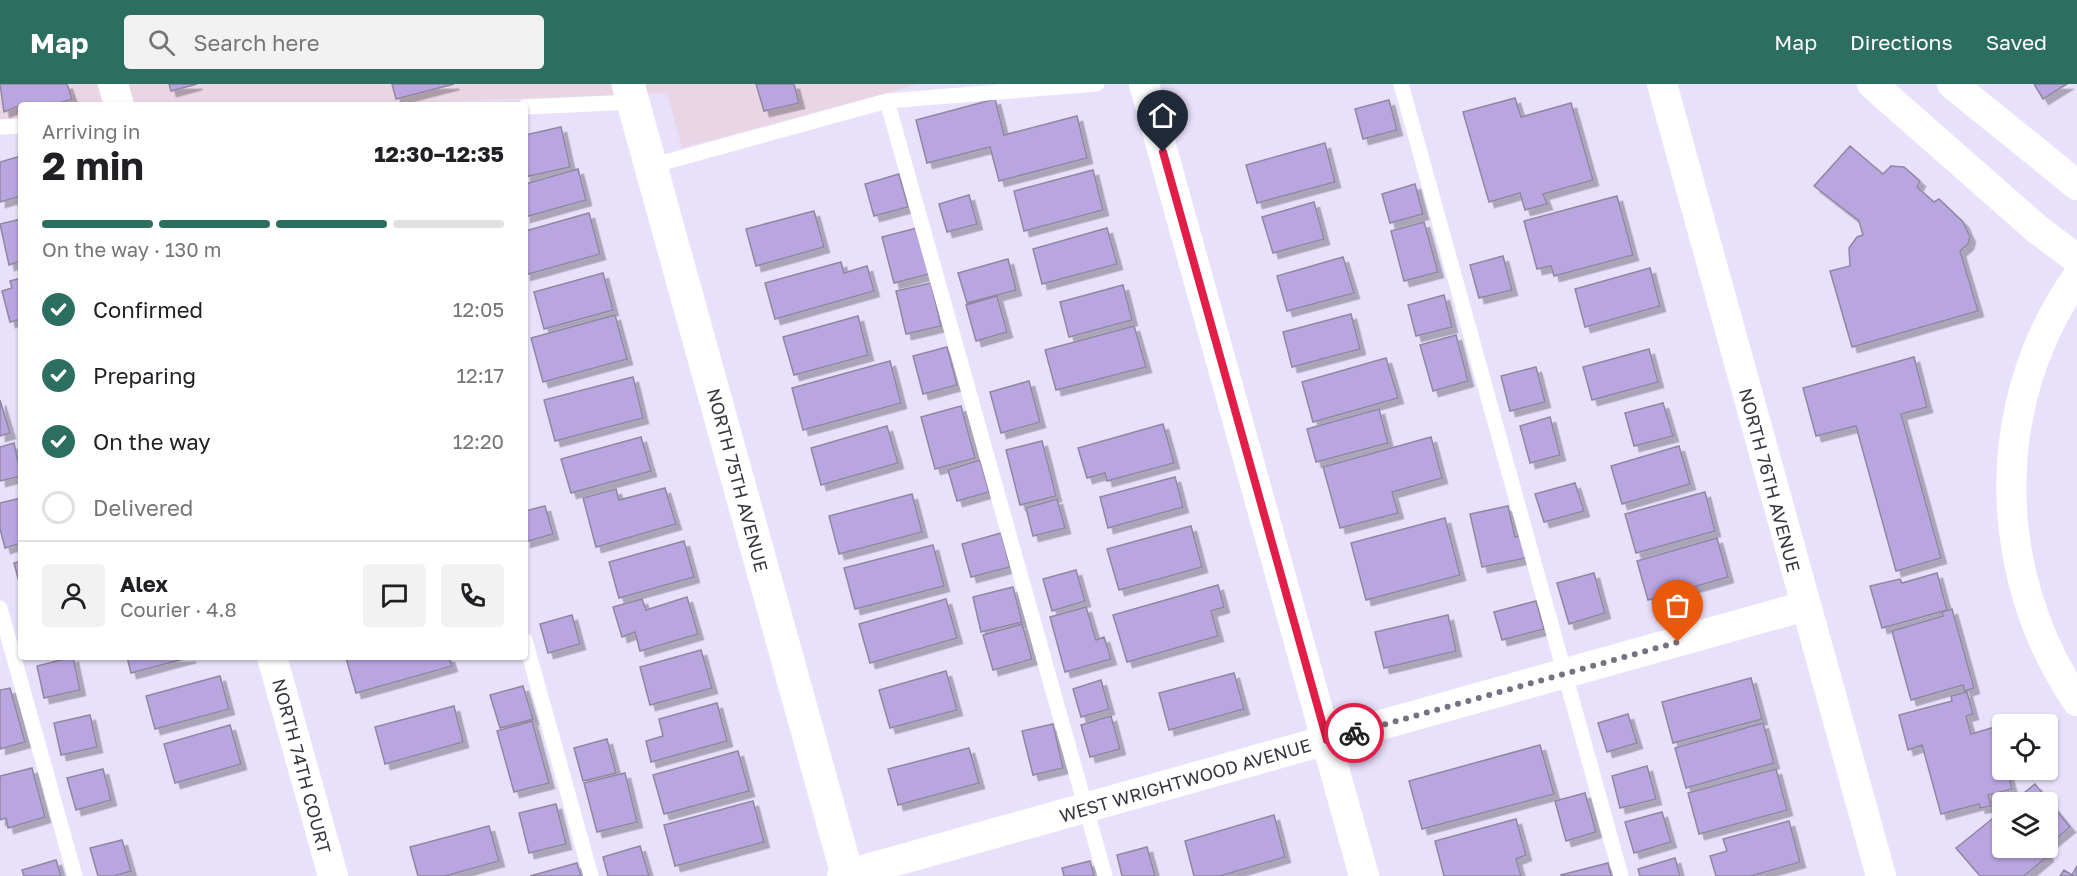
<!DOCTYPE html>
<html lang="en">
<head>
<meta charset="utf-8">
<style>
	body { margin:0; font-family:"Golos Text",sans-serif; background:#f2f2f2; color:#202124; height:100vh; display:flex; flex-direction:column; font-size:22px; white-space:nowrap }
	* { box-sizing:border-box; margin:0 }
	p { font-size:20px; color:#757577 }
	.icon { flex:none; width:33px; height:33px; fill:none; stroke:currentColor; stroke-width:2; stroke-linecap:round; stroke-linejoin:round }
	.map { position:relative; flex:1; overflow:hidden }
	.details { position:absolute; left:18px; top:18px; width:510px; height:558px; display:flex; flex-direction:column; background:#fff; border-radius:6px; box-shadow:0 2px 4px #0004 }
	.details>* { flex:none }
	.fabs { position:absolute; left:1992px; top:630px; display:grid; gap:12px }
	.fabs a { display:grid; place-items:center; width:66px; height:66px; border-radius:6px; background:#fff; box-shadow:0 2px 4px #0004; font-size:30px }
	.pin { position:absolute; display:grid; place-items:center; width:51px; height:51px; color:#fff; margin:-62px -26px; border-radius:50% 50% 50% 0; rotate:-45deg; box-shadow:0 0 6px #0007 }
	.pin .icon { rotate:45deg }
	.courier { position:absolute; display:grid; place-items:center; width:60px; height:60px; margin:-30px; border:4px solid #e11d48; border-radius:50%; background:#fff; color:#222; box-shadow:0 2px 8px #0007 }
	.overview em { font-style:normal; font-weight:700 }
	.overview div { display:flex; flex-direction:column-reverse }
	.overview { display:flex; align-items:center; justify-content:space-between; height:102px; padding:0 24px }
	h1 { font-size:39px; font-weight:700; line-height:45px }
	.bar { display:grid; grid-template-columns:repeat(4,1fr); gap:9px 6px; align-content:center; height:72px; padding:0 24px }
	.bar i { height:8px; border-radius:4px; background:#e0e0e0 }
	.bar .on { background:#2c6f61 }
	.bar p { grid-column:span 4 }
	.line { display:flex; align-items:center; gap:15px; padding:0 24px; border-top:2px solid #e0e0e0 }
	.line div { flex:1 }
	.round { display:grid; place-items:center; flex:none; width:63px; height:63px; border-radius:6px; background:#f2f2f2 }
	ol { padding:0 24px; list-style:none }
	li { display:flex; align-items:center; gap:18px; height:66px }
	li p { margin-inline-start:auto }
	li .icon { padding:6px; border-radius:50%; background:#2c6f61; color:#fff; stroke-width:4 }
	li:last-child { color:#757577 }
	li i { width:33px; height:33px; border:3px solid #e0e0e0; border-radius:50% }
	header { display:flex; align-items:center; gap:36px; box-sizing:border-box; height:84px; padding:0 30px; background:#2c6f61; color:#fff }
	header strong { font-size:28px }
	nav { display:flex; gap:33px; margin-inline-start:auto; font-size:21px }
	.search { width:420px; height:54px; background:#f2f2f2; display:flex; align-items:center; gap:15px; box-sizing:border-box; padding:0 21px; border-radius:6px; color:#757577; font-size:22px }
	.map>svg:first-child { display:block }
	.commercial { fill:#ead5e4 }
	.building { fill:#b9a5e0; stroke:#9088a1; stroke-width:1.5; filter:url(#shadow) }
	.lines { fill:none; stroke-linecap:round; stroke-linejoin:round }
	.lane { stroke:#fff; stroke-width:15 }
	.street { stroke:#fff; stroke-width:30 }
	.secondary { stroke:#fff; stroke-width:33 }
	.done { stroke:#777282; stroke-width:6; stroke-dasharray:0 10.8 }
	.route { stroke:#e11d48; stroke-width:8 }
	.labels { text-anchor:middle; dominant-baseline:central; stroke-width:4.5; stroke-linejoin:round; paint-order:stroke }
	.street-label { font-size:18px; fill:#3a3641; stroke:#fff }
</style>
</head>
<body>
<header>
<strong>Map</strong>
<div class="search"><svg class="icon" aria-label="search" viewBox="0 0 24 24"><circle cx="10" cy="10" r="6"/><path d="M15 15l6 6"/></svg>Search here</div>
<nav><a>Map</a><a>Directions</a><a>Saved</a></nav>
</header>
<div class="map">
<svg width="2077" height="792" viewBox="0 0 2077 792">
	<defs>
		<filter id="shadow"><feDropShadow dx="5.5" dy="5.5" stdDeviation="0" flood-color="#0004"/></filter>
	</defs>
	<rect width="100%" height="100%" fill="#e9e1fc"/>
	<!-- commercial -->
	<path class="commercial" d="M0,0H920L682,64L667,9L353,21H21V34L0,35Z"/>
	<!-- building -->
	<path class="building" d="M0,0H67L72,15L52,21H21L4,28Z
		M169,0H197L171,7Z
		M392,0H454L396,15Z
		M756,0H794L799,19L764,27Z
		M2034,0H2067L2043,15Z
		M1515,14L1521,33L1571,19L1593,96L1543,110L1547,120L1525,126L1520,109L1489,118L1463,28Z
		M995,15L1004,51L1077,32L1087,74L999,97L990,63L927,79L916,36Z
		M1389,16L1397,46L1363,55L1355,25Z
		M561,43L570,83L525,93V51Z
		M1325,59L1335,98L1257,119L1246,81Z
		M1850,62L1883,90L1891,82L1904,83L1920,97L1917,103L1934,118L1939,115L1963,138L1970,153L1968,160L1960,167L1978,227L1852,263L1830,187L1850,182L1849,164L1857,153L1863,151L1859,137L1814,102Z
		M21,72V112L0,118V78Z
		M578,85L586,116L525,133V100Z
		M1093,86L1103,126L1024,147L1014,107Z
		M899,90L908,123L874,132L865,100Z
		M1415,100L1423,130L1390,139L1382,110Z
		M969,111L977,140L947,148L939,120Z
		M1617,112L1633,171L1554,192L1551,182L1537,185L1524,137Z
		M1314,118L1324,155L1273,169L1262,133Z
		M814,127L824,163L756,182L746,145Z
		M589,129L600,170L525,191V147Z
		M21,135V177L9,181L0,140Z
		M1424,138L1438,188L1404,197L1391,147Z
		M917,144L929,190L894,199L882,153Z
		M1107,144L1117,180L1042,200L1033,165Z
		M1503,172L1512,206L1479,214L1470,181Z
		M1343,173L1354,209L1287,227L1277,192Z
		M1008,175L1016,206L967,219L958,189Z
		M841,178L844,189L867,182L874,207L775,235L765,199Z
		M1650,184L1660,222L1585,243L1575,205Z
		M603,189L613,226L544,245L534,208Z
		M21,194V235L10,238L2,207L12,204L10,197Z
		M931,199L941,242L906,250L896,207Z
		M1123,201L1132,236L1069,253L1060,218Z
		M1444,211L1452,243L1416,252L1408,221Z
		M997,212L1007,248L976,257L966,221Z
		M1351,230L1360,265L1292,283L1283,248Z
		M615,231L627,275L543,298L531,254Z
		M858,232L868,271L794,291L783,253Z
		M1134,242L1146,283L1056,306L1045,266Z
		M1456,251L1468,297L1433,307L1420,261Z
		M947,263L957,301L923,310L913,272Z
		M1649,265L1658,298L1592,316L1583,283Z
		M1914,273L1927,323L1901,330L1941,474L1896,487L1856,342L1816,352L1803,304Z
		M1386,274L1398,314L1313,338L1302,298Z
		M890,277L901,319L803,346L792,304Z
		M1536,283L1545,318L1510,327L1501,292Z
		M633,293L643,334L555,357L544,316Z
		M1029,297L1040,338L1001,349L990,308Z
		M0,316L10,349L0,352Z
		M1663,319L1673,352L1634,362L1625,329Z
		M961,322L975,374L935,385L921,333Z
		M1379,325L1388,359L1316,378L1307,345Z
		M1550,333L1560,371L1530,379L1520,342Z
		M1163,340L1174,379L1107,397L1105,389L1087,394L1078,364Z
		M887,342L898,379L821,401L811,364Z
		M641,353L651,387L571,409L561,375Z
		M1431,353L1442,394L1392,408L1398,429L1340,444L1323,383Z
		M1042,357L1056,412L1020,421L1006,366Z
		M14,359L21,392L0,397V363Z
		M1679,362L1690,400L1622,420L1611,382Z
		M980,376L989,408L957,417L948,386Z
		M1175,393L1183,423L1108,444L1100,413Z
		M1575,399L1584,427L1544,438L1535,410Z
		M665,404L676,440L596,463L583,414L616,405L619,416Z
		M1705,408L1715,447L1636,469L1625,430Z
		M912,410L922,448L839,470L829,432Z
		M21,414V459L5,464L0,445V419Z
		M1057,415L1065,444L1033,452L1026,424Z
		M545,422L553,450L525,458V427Z
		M1508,422L1515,453L1521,451L1526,474L1482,483L1470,430Z
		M1445,434L1460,491L1366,516L1351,459Z
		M1191,442L1202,483L1119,506L1107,465Z
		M1001,449L1010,483L971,493L962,460Z
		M1717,454L1728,493L1648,516L1637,477Z
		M684,457L694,493L619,514L609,478Z
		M933,461L944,502L855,525L844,484Z
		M21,477V505L14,479Z
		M1076,486L1085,517L1052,527L1043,495Z
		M1594,489L1605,529L1569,540L1557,499Z
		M1937,489L1947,526L1882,544L1870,502L1900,495L1902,499Z
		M1218,501L1224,523L1211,527L1218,552L1127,578L1113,531Z
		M1013,503L1022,538L981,548L973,513Z
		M687,513L698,550L640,567L635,548L622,553L613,523L642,515L646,526Z
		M946,515L957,554L870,579L859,540Z
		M1536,517L1544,545L1502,556L1494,528Z
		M1086,523L1096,556L1104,553L1111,575L1065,588L1050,533Z
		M1952,525L1974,604L1965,607L1963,601L1911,616L1892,547L1943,532L1942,528Z
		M572,531L580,560L548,569L540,540Z
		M1448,531L1456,567L1384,584L1375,548Z
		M1022,540L1032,575L993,586L983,551Z
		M701,566L712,604L650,621L640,583Z
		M73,573L80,606L44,614L37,582Z
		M127,573H191L131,589Z
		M350,573H449L452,582L356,609L346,574Z
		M946,587L957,626L890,644L879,606Z
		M1234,589L1244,625L1169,646L1159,609Z
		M220,592L229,625L155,645L146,612Z
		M1751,594L1762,635L1673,659L1662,618Z
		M1101,596L1109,625L1081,633L1073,605Z
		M523,602L533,635L500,644L490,611Z
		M10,604L25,658L0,665V606Z
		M1967,608L1973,630L1966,632L1971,650L1995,643L2002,670V686H2007L2012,705L1988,711L1991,722L1980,724L1979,720L1941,730L1922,661L1908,666L1899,631L1952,617L1951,612Z
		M717,619L727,657L651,678L646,657L663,652L659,635Z
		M454,622L463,658L385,680L375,643Z
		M1628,630L1637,659L1607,668L1598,639Z
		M90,631L97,663L61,671L54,639Z
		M1111,632L1120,665L1090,673L1081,641Z
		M532,637L549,699L514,708L497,647Z
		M1763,639L1774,679L1686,704L1675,664Z
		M1053,640L1063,684L1033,691L1022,647Z
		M230,641L241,680L175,699L164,660Z
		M607,655L616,689L583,697L574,664Z
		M1540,661L1554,710L1422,745L1409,697Z
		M969,664L979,699L898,721L888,685Z
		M738,667L749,707L664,730L653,691Z
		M1647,682L1656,715L1620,724L1612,692Z
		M32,684L45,733L8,744L6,734L0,736V692Z
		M103,685L111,716L76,726L67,694Z
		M1776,685L1787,726L1699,750L1688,709Z
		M625,689L637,738L597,748L584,699Z
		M2035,700L2070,743L2048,761V718H2013Z
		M1585,709L1596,748L1566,757L1555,717Z
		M753,717L764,758L675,782L664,741Z
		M556,720L566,760L529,769L519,729Z
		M2002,727V764H2044L2048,772L2024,792H1980L1956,764Z
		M1662,728L1671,758L1634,769L1625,738Z
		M1274,731L1285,773L1220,792H1194L1185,757Z
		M1516,735L1526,771L1516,775L1521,792H1444L1435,757Z
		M1789,737L1800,778L1751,792H1716L1710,772L1727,767L1723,755Z
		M489,742L499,777L445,792H418L410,763Z
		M122,756L131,787L114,792H98L90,764Z
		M640,762L649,792H608L603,773Z
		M1147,763L1155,792H1122L1117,771Z
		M1675,774L1680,792H1640L1638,785Z
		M56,776L61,792H24L22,786Z
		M1090,777L1094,792H1064L1062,784Z
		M577,779L581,792H530Z
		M1608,779L1611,792H1562L1561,791Z
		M2077,782V792H2060L2064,786L2072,791Z"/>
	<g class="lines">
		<!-- lane -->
		<path class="lane" d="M1401,0L1621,792
			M887,17L1105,792
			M525,23L633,18
			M0,43L21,42
			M651,82L887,17L1097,0
			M0,524L75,792
			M525,556L591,792"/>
		<!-- street -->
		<path class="street" d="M113,0L119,21
			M1144,0L1364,792
			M1662,0L1881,792
			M1872,0L2037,145L2077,175
			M1952,0L2077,101
			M2077,193C1988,320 1991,490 2077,617
			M272,573L333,792
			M842,792L1805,522"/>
		<!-- secondary -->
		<path class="secondary" d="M628,0L847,790"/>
	</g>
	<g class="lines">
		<!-- done -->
		<path class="done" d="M1354,649L1678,558"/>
		<!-- route -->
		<path class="route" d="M1163,68L1327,656L1354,649"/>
	</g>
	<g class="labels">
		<!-- street labels -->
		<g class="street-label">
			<text transform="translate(738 396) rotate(75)">NORTH 75TH AVENUE</text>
			<text transform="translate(1770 396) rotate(75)">NORTH 76TH AVENUE</text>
			<text transform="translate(302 682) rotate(75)">NORTH 74TH COURT</text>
			<text transform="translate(1185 696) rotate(-16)">WEST WRIGHTWOOD AVENUE</text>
		</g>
	</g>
</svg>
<div class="fabs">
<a><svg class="icon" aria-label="locate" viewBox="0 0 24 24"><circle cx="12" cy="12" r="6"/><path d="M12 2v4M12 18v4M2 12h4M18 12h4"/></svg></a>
<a><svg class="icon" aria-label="layers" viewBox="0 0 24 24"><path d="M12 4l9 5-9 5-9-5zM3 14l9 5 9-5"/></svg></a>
</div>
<div class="pin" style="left:1678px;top:558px;background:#ea580c"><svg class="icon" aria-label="bag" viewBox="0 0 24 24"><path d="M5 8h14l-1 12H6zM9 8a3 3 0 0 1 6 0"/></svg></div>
<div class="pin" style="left:1163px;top:68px;background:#1f2937"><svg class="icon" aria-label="home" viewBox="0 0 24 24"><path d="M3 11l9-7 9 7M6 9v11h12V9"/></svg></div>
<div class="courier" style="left:1354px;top:649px"><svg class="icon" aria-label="bike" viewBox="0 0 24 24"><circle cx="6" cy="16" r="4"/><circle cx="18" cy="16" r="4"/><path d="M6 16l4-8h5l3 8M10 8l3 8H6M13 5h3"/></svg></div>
<section class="details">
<div class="overview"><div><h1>2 min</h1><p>Arriving in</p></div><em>12:30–12:35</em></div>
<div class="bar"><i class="on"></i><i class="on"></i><i class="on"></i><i></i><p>On the way · 130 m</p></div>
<ol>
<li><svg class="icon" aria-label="check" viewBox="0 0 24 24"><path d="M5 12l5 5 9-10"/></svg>Confirmed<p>12:05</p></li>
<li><svg class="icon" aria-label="check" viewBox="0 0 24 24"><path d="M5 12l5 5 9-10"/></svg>Preparing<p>12:17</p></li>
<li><svg class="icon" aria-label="check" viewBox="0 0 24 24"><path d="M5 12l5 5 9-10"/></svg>On the way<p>12:20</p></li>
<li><i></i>Delivered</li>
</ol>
<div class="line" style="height:108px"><a class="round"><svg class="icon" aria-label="person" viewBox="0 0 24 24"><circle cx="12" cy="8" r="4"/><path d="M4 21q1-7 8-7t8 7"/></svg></a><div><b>Alex</b><p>Courier · 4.8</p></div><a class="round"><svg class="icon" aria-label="chat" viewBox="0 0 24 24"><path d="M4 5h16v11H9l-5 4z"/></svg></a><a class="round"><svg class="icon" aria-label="phone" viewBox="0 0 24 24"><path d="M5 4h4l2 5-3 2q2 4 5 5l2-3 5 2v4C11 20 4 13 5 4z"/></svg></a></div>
</section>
</div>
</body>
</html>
